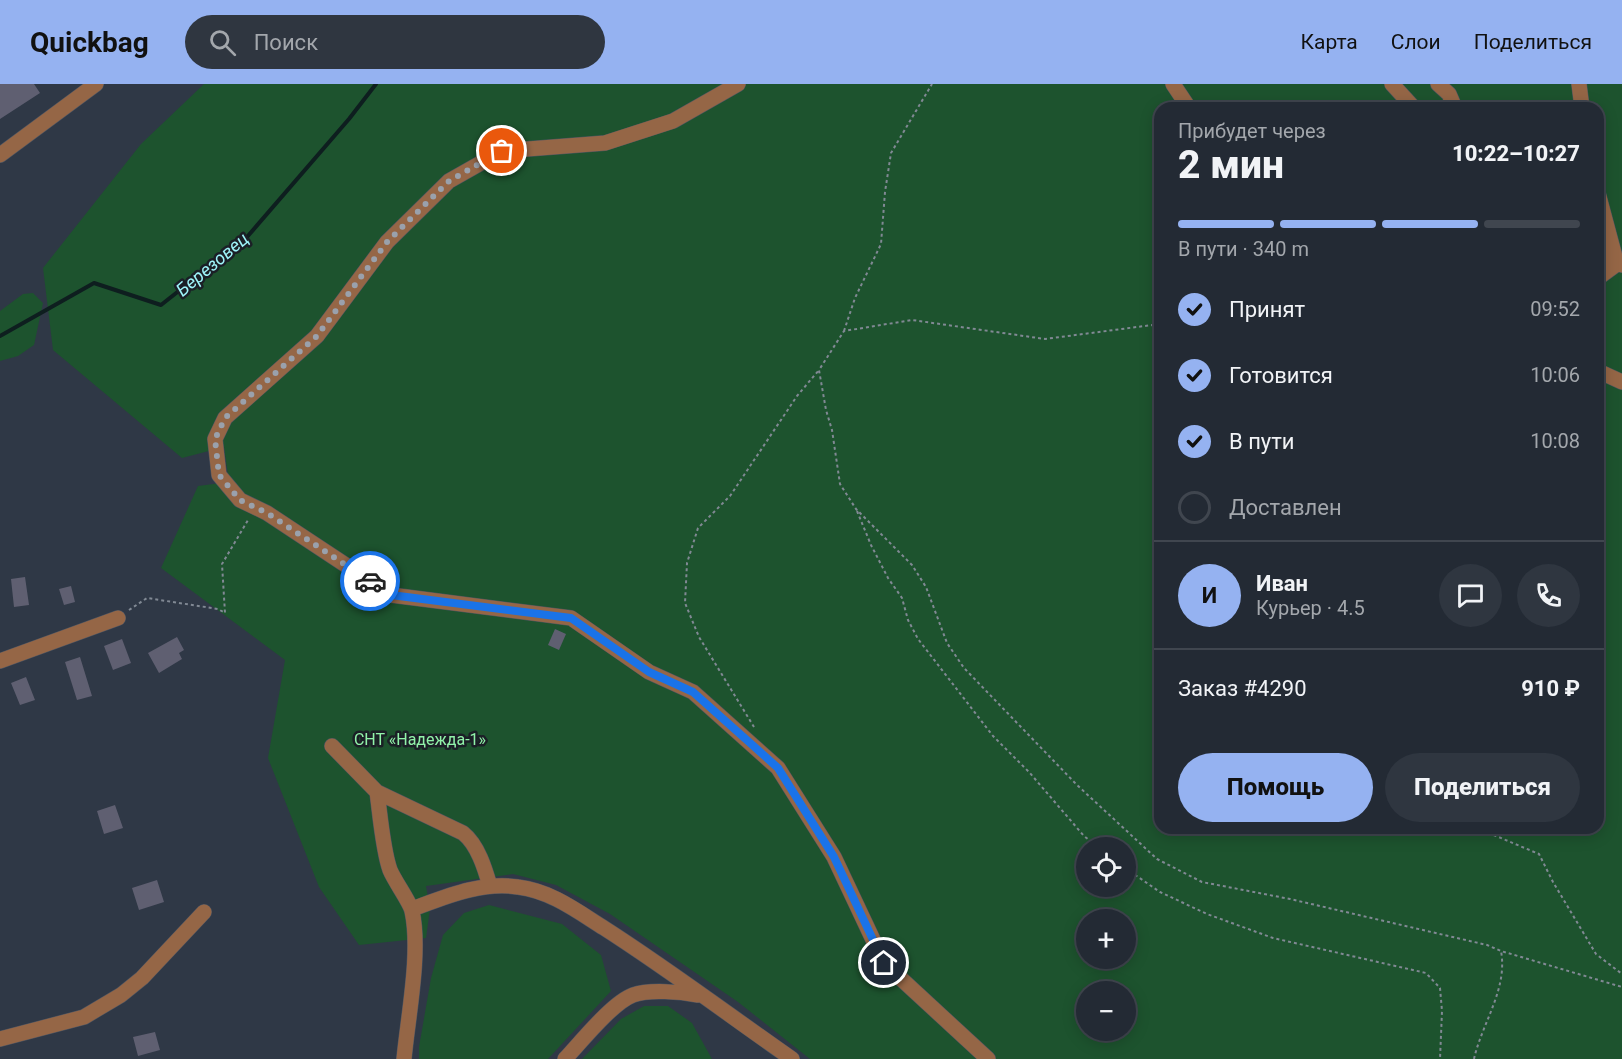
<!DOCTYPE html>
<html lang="ru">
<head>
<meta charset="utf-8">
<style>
	body { margin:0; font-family:Roboto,sans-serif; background:#2f3640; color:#f1f3f6; height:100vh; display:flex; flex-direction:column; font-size:22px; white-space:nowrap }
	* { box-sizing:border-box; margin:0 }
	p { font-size:20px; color:#a3a7ac }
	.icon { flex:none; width:33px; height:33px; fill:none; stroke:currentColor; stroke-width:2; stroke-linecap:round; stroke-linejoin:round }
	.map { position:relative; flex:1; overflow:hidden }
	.sheet { position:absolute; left:1154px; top:18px; width:450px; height:732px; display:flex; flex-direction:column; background:#232a34; border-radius:18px; box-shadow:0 3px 15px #0003,0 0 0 2px #40464f }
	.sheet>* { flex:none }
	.buttons { position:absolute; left:1076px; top:753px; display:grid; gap:12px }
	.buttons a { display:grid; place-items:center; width:60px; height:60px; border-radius:50%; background:#232a34; box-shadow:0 3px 15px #0003,0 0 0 2px #40464f; font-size:30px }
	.pin { position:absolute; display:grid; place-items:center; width:51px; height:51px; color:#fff; margin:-26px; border:3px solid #fff; border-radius:50%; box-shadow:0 2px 6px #0007 }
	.courier { position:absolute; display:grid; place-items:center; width:60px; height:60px; margin:-30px; border:4px solid #1a73e8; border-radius:50%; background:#fff; color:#222; box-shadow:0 2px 8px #0007 }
	.headline em { font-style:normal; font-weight:800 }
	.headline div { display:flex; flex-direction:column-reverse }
	.headline { display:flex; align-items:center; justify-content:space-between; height:102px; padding:0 24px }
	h1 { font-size:39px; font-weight:800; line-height:45px }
	.bar { display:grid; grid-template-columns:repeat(4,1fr); gap:9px 6px; align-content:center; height:72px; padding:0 24px }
	.bar i { height:8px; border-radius:4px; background:#40464f }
	.bar .selected { background:#95b2f1 }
	.bar p { grid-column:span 4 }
	.line { display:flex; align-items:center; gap:15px; padding:0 24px; border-top:2px solid #40464f }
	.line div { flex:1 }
	.round { display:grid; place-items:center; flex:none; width:63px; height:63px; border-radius:32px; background:#2f3640 }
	ol { padding:0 24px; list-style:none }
	li { display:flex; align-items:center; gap:18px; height:66px }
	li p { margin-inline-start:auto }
	li .icon { padding:6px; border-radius:50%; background:#95b2f1; color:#111; stroke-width:4 }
	li:last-child { color:#a3a7ac }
	li i { width:33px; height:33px; border:3px solid #40464f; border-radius:50% }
	.primary-button { display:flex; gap:12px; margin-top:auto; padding:12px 24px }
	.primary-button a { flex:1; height:69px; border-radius:36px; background:#95b2f1; color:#111; font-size:24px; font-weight:800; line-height:69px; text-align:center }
	.primary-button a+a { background:#2f3640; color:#f1f3f6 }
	header { display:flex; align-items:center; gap:36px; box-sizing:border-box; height:84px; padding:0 30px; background:#95b2f1; color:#111 }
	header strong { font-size:28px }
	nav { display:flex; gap:33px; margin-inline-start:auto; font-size:21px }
	.search { width:420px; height:54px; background:#2f3640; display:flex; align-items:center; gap:15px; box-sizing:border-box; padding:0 21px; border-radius:33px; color:#a3a7ac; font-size:22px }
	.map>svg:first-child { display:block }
	.green { fill:#1d532e; fill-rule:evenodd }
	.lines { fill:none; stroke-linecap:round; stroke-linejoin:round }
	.stream { stroke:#0e1e1f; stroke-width:4 }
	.building { fill:#5f5f71 }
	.minor-casing { stroke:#4d5562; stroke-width:16 }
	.path { stroke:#818994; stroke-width:2; stroke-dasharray:3 3; stroke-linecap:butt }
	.minor { stroke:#956646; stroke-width:15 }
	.done { stroke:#9aa1ac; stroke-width:6; stroke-dasharray:0 10.8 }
	.route { stroke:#1a73e8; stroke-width:8 }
	.labels { text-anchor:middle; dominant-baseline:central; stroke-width:5; stroke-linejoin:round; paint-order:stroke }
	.park-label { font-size:16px; fill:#91f3a9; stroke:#1b1f26 }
	.water-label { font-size:18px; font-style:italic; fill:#9ef4f9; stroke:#1b1f26 }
</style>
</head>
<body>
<header>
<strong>Quickbag</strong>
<div class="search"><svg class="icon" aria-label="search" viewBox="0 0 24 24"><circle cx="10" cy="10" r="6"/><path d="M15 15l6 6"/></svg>Поиск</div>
<nav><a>Карта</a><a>Слои</a><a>Поделиться</a></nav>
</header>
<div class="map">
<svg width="1622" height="975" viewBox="0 0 1622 975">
	<rect width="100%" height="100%" fill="#2f3846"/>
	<!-- green -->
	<path class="green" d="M204,0H1622V975H810L738,918L610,830L556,801L513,790L426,802L430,825L426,854L359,861L319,803L268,674L285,576L161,484L198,402L229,398L224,363L182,374L53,266L43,184L141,60ZM1160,24H1598V744H1160ZM1086,764H1125V802H1086ZM1086,836H1125V874H1086ZM1086,908H1125V946H1086Z
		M33,209L43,219L34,261L18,272L0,277V227L23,210Z
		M489,821L562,840L601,871L611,907L548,975H419V963L431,894L443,851L464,829Z
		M644,922H668L692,939L712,975H582L621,935Z"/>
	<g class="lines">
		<!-- stream -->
		<path class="stream" d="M0,252L94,199L161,221L247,153L349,35L376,0"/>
	</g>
	<!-- building -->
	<path class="building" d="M0,0H34L40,9L0,35Z
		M25,493L29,521L14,523L11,495Z
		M71,502L75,518L64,521L59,505Z
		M555,545L566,550L559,566L548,561Z
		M177,553L184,566L179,569L182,575L159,589L148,569Z
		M122,555L131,579L113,586L104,562Z
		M80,573L92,612L77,616L65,578Z
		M26,593L35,616L20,621L11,599Z
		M115,721L123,744L104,750L97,727Z
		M157,796L164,818L139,826L132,804Z
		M155,948L160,966L138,972L133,953Z"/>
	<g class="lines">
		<!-- minor casing -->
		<g class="minor-casing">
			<path id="minor" d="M738,0L673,37L605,59L502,67L449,97L387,158L317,252L225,334L215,355L219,391L240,416L267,429L391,511L571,534L649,588L693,608L778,684L834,773L884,879L988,975
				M1173,0L1189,24
				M1392,0L1414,24
				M1438,0L1449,10L1455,24
				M1579,0L1582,24
				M0,71L96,0
				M1598,109L1617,180L1622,181
				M1598,167L1617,180L1598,194
				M1598,287L1622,298
				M0,577L118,534
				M332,662L377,708L463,749C478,761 485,785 490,802
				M377,708C380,730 383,767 390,786C395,798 410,818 412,827C421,868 408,932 404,975
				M412,825C445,813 482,797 518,803C551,807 577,827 604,844C668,885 729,931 792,975
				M0,955L84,933L121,911L142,894L204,828
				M565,975C581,958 612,919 633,911C649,905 681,908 698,911"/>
		</g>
		<!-- path -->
		<path class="path" d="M1160,240L1045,255L912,236L844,247L819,286L826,326L832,346L840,400L856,425L912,481L926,503L947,559L964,584L1077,701L1157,775L1202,798L1290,815L1487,861L1501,867L1622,903
			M844,247L855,214L881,160L885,108L891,69L932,0
			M857,427L871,461L888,494L902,514L908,536L918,555L993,652L1029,688L1084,752L1099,764
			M129,526L147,514L218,525L225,529L222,480L248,436
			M754,643L699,553L685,519L687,479L698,444L730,412L797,312L819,286
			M1477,744L1539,770L1553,798L1596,870L1622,890
			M1125,784L1160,808L1207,830L1273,854L1426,889L1440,904L1442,927L1440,975
			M1474,975C1482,939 1508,905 1501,867"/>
		<!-- minor -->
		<use href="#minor" class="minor"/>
	</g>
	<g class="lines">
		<!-- done -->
		<path class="done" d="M370,497L267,429L240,416L219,391L215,355L225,334L317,252L387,158L449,97L502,67"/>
		<!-- route -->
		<path class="route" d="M370,497L391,511L571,534L649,588L693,608L778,684L834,773L884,879"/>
	</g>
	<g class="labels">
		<!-- park labels -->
		<g class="park-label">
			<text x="420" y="655">СНТ «Надежда-1»</text>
		</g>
		<!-- water labels -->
		<g class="water-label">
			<text transform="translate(212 180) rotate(-40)">Березовец</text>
		</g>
	</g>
</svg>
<div class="buttons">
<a><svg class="icon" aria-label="locate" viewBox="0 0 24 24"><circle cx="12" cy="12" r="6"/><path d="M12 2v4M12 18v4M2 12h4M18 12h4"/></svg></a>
<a>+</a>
<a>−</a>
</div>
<div class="pin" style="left:502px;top:67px;background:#ea580c"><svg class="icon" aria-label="bag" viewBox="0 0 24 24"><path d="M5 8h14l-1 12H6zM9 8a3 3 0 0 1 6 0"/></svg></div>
<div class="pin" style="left:884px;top:879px;background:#1f2937"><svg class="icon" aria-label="home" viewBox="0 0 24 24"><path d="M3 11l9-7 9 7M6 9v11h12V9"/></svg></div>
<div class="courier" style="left:370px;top:497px"><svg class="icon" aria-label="car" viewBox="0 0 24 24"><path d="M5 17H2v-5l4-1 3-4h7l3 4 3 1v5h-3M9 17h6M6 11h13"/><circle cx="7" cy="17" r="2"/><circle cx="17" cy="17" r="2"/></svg></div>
<section class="sheet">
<div class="headline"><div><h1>2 мин</h1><p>Прибудет через</p></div><em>10:22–10:27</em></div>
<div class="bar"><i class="selected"></i><i class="selected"></i><i class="selected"></i><i></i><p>В пути · 340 m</p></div>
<ol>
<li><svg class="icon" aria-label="check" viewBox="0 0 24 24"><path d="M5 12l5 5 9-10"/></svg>Принят<p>09:52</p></li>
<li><svg class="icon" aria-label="check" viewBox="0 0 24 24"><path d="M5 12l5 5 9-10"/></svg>Готовится<p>10:06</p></li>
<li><svg class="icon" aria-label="check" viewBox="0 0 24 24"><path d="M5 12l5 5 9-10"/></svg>В пути<p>10:08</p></li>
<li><i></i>Доставлен</li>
</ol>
<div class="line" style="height:108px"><b class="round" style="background:#95b2f1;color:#111">И</b><div><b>Иван</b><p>Курьер · 4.5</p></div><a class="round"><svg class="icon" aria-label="chat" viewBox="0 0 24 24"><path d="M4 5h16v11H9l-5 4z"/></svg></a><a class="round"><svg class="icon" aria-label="phone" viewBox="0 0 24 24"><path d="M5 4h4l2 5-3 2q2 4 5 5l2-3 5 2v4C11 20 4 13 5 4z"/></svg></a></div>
<div class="line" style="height:78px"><div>Заказ #4290</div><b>910 ₽</b></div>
<div class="primary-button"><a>Помощь</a><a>Поделиться</a></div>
</section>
</div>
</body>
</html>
